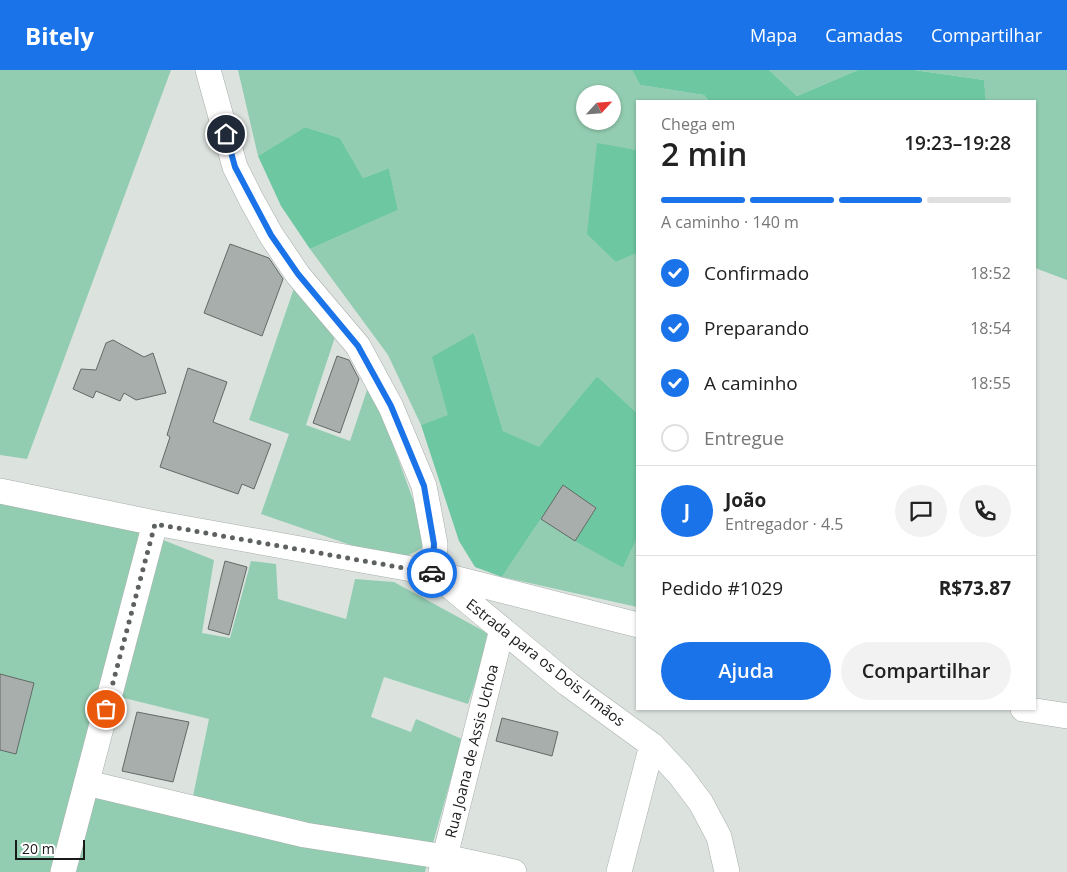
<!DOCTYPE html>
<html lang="pt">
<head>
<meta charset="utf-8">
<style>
	body { margin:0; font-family:"Open Sans",sans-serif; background:#f2f2f2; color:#222; height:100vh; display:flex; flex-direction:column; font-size:19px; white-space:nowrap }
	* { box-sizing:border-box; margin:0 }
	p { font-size:16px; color:#767676 }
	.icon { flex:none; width:28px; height:28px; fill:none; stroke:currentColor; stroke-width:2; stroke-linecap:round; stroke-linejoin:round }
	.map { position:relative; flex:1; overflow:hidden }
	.drawer { position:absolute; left:636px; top:30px; width:400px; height:610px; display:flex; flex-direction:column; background:#fff; border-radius:0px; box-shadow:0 1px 4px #0004 }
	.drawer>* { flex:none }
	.needle { width:32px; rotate:64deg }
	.fabs { position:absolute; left:576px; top:15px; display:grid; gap:10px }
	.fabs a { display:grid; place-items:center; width:45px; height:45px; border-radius:50%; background:#fff; box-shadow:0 1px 4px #0004; font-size:25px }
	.scale { position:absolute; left:15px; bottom:12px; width:70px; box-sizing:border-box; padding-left:5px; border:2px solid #191b1a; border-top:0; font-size:14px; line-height:18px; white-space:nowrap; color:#191b1a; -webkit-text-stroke:4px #fff; paint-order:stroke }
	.pin { position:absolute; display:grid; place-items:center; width:42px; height:42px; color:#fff; margin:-21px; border:2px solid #fff; border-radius:50%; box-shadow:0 1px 5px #0007 }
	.courier { position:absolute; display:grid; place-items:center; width:50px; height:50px; margin:-25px; border:4px solid #1a73e8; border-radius:50%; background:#fff; color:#222; box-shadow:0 1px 6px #0007 }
	.head em { font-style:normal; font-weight:600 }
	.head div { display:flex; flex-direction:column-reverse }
	.head { display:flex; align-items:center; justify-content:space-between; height:85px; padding:0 25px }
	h1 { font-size:32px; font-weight:600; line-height:38px }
	.bar { display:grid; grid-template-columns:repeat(4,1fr); gap:8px 5px; align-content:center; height:60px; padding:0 25px }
	.bar i { height:6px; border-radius:4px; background:#e0e0e0 }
	.bar .active { background:#1a73e8 }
	.bar p { grid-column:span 4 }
	.line { display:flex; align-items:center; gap:12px; padding:0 25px; border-top:1px solid #e0e0e0 }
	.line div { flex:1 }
	.round { display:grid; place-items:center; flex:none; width:52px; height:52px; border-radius:26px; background:#f2f2f2 }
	ol { padding:0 25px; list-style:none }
	li { display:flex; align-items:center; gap:15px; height:55px }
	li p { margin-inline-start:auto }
	li .icon { padding:5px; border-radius:50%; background:#1a73e8; color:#fff; stroke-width:4 }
	li:last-child { color:#767676 }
	li i { width:28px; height:28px; border:2px solid #e0e0e0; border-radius:50% }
	.cta { display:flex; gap:10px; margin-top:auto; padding:10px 25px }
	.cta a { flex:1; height:58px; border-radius:30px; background:#1a73e8; color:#fff; font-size:20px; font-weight:600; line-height:58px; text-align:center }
	.cta a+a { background:#f2f2f2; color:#222 }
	header { display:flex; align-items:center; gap:30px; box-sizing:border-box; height:70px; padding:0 25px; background:#1a73e8; color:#fff }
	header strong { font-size:24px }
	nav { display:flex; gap:28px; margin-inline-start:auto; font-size:18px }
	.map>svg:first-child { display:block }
	.green { fill:#93cdb1; fill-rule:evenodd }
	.forest { fill:#6dc7a0 }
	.building { fill:#a7aeab; stroke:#636966 }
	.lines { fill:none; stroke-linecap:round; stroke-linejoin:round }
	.minor-casing { stroke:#a7aeaa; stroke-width:26 }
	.minor { stroke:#fff; stroke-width:25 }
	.done { stroke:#5d615f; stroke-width:5; stroke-dasharray:0 9 }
	.route { stroke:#1a73e8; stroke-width:6 }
	.labels { text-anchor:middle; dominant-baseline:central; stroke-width:4; stroke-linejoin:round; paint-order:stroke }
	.street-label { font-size:15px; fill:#191b1a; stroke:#fff }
</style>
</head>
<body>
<header>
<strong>Bitely</strong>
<nav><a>Mapa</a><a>Camadas</a><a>Compartilhar</a></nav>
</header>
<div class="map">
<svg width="1067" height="802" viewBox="0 0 1067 802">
	<rect width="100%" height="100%" fill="#dce3df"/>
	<!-- green -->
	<path class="green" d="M0,0H171L27,389L0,385Z
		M238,0H632L640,15L704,25L709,31H638L637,80L597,74L616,192L637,183V343L597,306L539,378L503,361L474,263L448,346L421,355L388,285L310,179L398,140L389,98L363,108L340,68L305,57L258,86ZM585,24H612V51H585Z
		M769,0H858L797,26Z
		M914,0H1067V210L1035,198V31H986L984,10Z
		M294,218L335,267L306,355L350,371L370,311L428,471L426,476L397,491L261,444L289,364L249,350Z
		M0,421L155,453L58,802H0Z
		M541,449L623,498L637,468V537L502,507Z
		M153,466L214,490L202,563L230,568L251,491L276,494L278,529L346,549L355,509L394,512L491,565L468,634L384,607L371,647L411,662L416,649L462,669L425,802H68L96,708L192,731L209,649L112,625Z"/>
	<!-- forest -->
	<path class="forest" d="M632,0H769L797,26L858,0H914L984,10L986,31H709L704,25L640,15Z
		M305,57L340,68L363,108L389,98L398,140L310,179L281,136L258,86Z
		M597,73L637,80V183L616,192L587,164Z
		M474,263L503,361L539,377L597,306L637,343V468L623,498L575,471L596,438L563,416L502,507L475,497L459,471L421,355L448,345L432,287Z"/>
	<!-- building -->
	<path class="building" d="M230,174L269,188L283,209L262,266L204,243Z
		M113,270L144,287L153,283L166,323L136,330L124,323L120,331L96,321L93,328L73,319L81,299L96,300L106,273Z
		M337,286L349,290L359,309L340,363L313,353Z
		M188,298L227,312L213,352L271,374L254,419L242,414L238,424L160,397L170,367L167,365Z
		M563,415L596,438L575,471L541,449Z
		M225,491L247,497L229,565L208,559Z
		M0,604L34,613L16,684L0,680Z
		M137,642L189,652L173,712L122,701Z
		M502,648L558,662L552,686L496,671Z"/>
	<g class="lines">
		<!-- minor casing -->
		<g class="minor-casing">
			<path id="minor" d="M208,0L235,97L251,129L271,165L298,205L358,276L391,337L424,416L435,474L434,503L568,614L652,675L680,705L701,733L719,767L727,802
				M0,421L155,453L434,503L638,555
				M1023,639L1067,646
				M87,713L305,765L445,787L514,802
				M63,802L155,453
				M441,802L502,559
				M619,802L652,675"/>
		</g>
		<!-- minor -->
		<use href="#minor" class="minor"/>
	</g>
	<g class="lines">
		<!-- done -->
		<path class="done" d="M106,639L155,454L432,503"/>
		<!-- route -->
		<path class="route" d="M226,64L235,97L271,165L298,204L358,276L391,336L424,416L434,474L432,503"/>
	</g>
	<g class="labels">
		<!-- street labels -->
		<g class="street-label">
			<text transform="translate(546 592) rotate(38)">Estrada para os Dois Irmãos</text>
			<text transform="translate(471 681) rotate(-76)">Rua Joana de Assis Uchoa</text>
		</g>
	</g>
</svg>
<div class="fabs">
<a><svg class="needle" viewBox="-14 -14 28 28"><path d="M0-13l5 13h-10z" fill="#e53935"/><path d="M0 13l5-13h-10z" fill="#767676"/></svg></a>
</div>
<div class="scale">20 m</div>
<div class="pin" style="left:106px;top:639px;background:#ea580c"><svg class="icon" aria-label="bag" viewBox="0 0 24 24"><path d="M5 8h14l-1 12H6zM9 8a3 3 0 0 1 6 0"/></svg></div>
<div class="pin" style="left:226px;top:64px;background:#1f2937"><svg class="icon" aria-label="home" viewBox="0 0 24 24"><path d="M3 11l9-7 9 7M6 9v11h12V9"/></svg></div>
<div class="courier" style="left:432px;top:503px"><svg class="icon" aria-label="car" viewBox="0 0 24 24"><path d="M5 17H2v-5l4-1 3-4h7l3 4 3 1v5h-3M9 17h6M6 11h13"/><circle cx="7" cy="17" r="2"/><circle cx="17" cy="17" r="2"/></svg></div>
<section class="drawer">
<div class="head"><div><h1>2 min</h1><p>Chega em</p></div><em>19:23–19:28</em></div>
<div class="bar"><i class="active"></i><i class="active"></i><i class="active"></i><i></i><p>A caminho · 140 m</p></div>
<ol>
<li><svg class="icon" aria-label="check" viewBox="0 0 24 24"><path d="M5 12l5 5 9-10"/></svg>Confirmado<p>18:52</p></li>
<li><svg class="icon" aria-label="check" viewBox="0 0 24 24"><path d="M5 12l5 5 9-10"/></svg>Preparando<p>18:54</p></li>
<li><svg class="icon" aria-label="check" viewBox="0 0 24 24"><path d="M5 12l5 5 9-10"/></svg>A caminho<p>18:55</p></li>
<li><i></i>Entregue</li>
</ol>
<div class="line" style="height:90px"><b class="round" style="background:#1a73e8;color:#fff">J</b><div><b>João</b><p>Entregador · 4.5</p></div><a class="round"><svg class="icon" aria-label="chat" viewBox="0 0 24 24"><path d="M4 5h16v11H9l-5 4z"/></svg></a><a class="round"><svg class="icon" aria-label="phone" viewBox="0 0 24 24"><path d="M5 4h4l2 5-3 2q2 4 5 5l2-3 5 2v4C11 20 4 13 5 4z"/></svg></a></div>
<div class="line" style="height:65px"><div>Pedido #1029</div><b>R$73.87</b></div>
<div class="cta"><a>Ajuda</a><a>Compartilhar</a></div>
</section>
</div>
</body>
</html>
